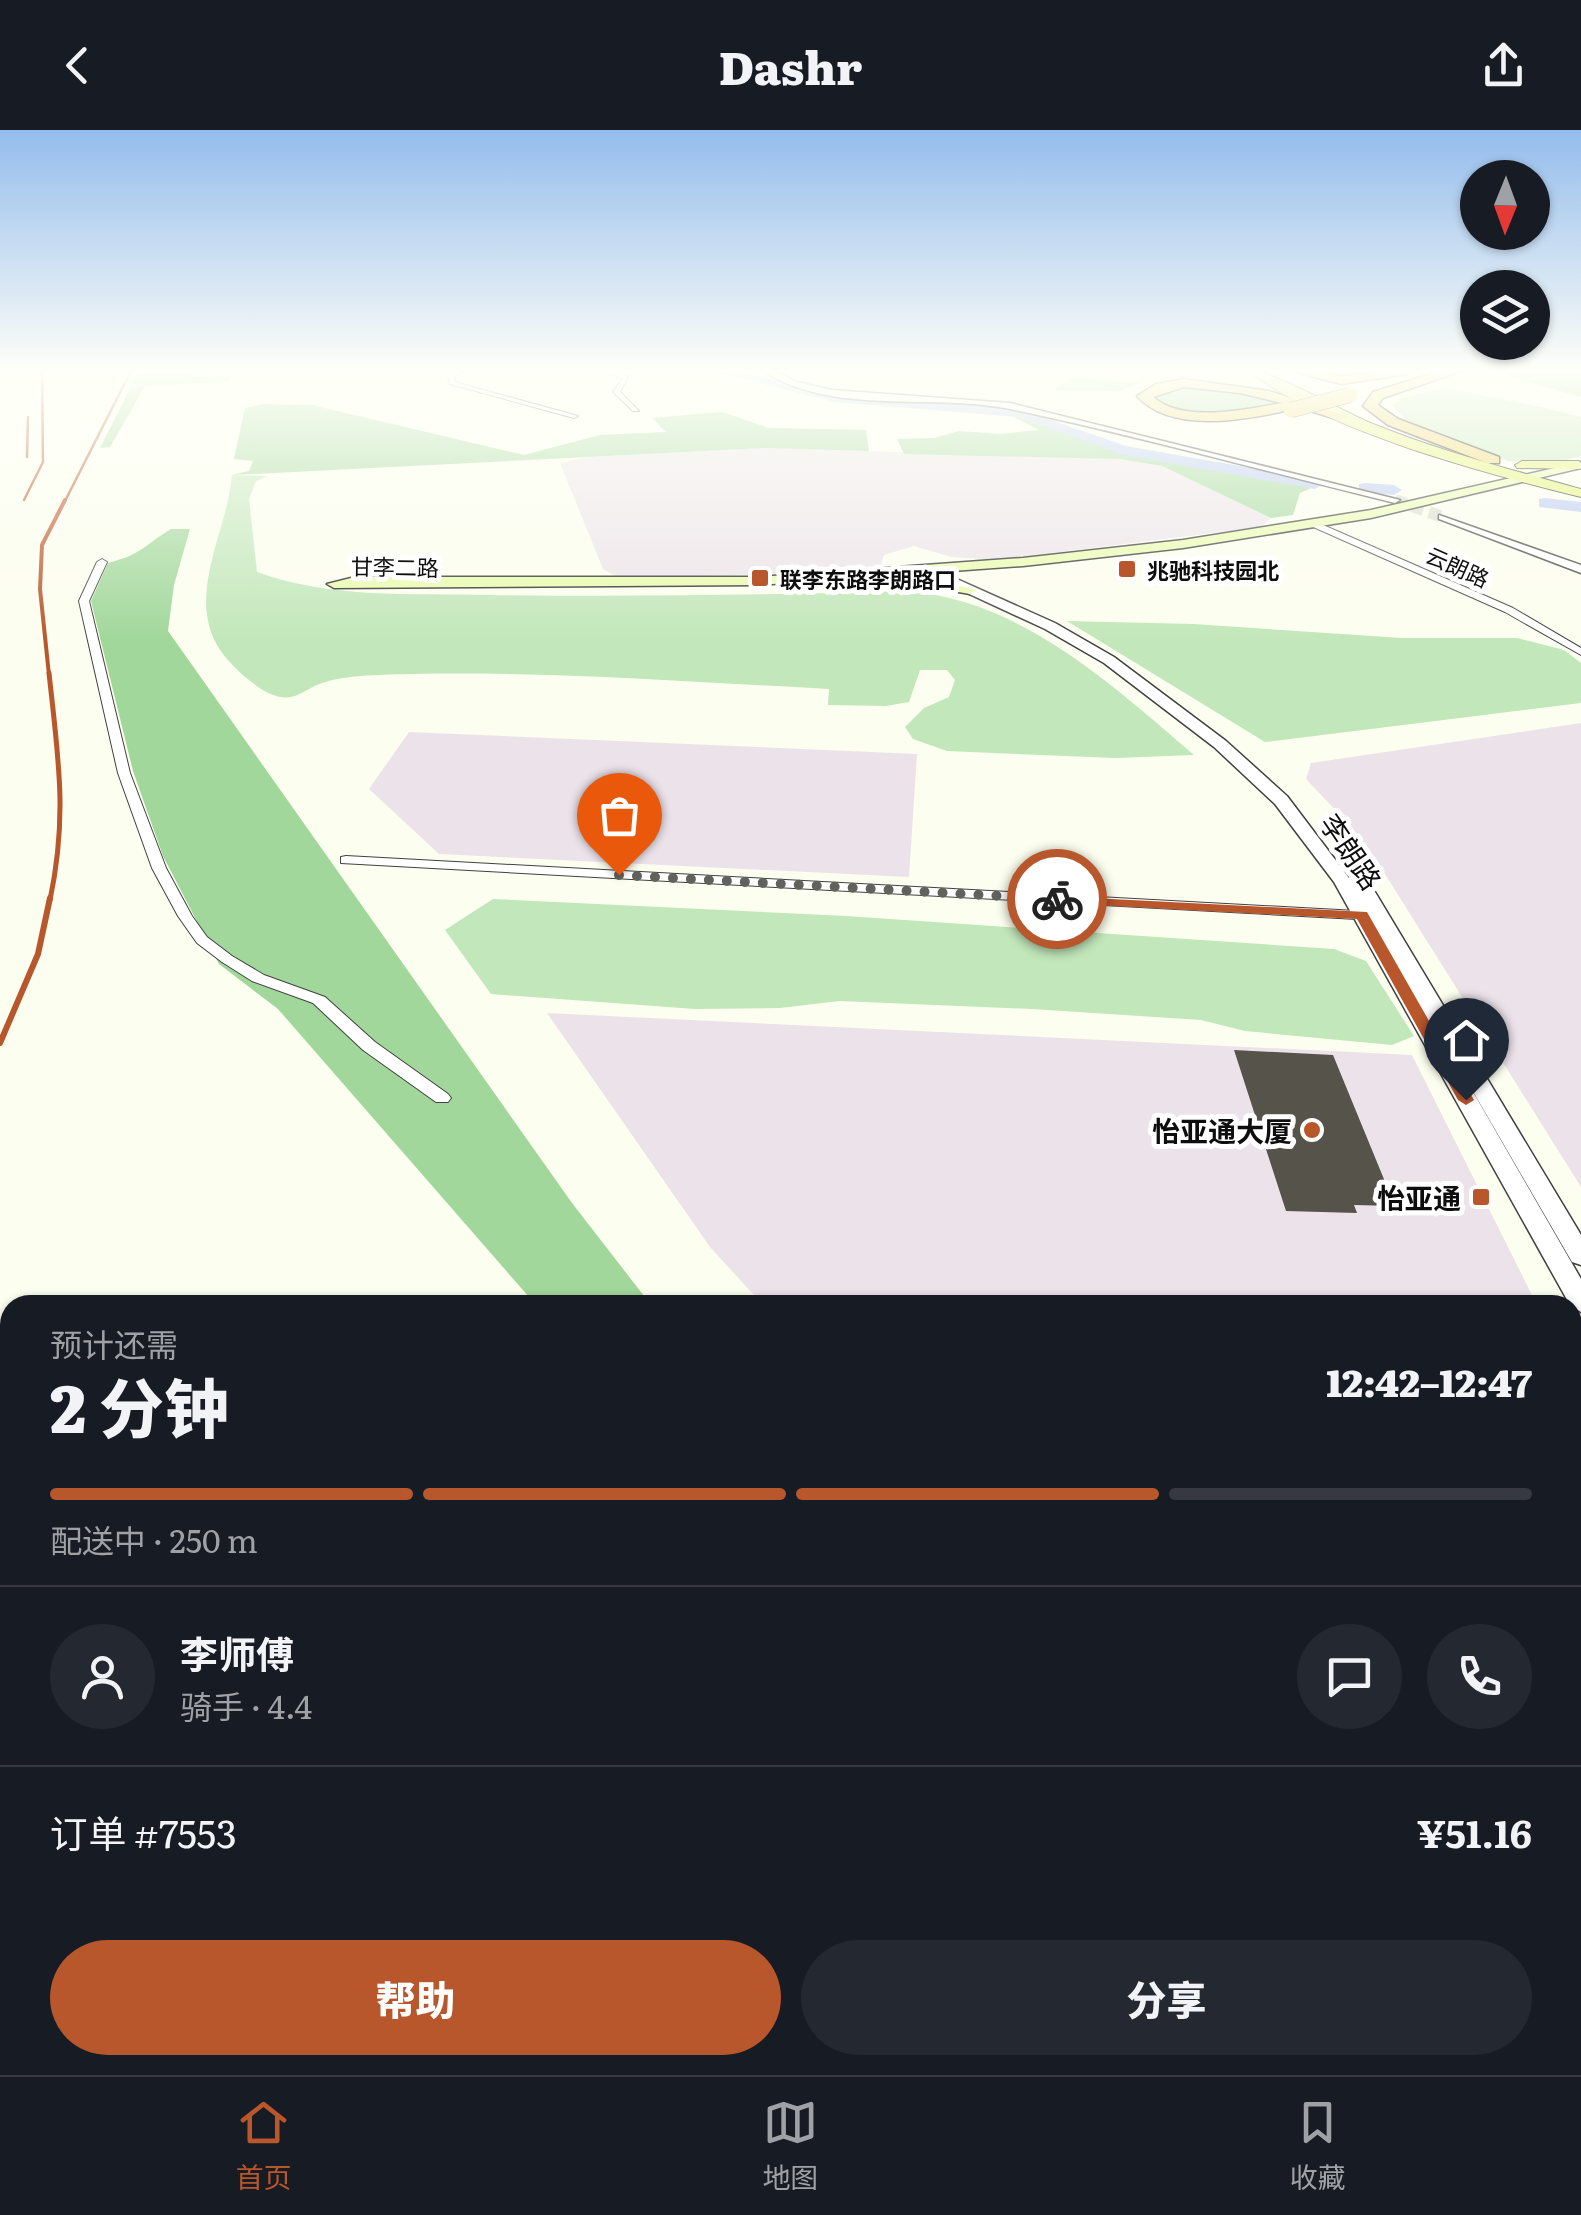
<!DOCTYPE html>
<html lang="zh">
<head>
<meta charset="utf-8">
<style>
	body { margin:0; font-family:Literata,"Noto Sans SC",serif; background:#242831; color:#f1f3f6; height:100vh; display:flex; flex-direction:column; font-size:38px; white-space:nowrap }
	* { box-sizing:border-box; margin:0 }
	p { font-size:32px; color:#9ea1a6 }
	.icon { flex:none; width:55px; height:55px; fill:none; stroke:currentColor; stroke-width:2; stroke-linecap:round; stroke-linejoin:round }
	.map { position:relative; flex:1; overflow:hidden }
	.panel { position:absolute; left:0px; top:1165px; width:1582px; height:780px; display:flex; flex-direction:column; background:#171b24; border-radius:30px 30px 0 0; box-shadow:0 2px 8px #0004 }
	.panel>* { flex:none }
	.needle { width:65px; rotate:181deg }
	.tools { position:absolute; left:1460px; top:30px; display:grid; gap:20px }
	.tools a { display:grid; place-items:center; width:90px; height:90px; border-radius:50%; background:#171b24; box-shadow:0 2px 8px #0004; font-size:50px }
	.pin { position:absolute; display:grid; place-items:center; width:85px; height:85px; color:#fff; margin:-102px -42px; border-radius:50% 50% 50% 0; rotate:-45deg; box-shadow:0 0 10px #0007 }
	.pin .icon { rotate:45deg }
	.courier { position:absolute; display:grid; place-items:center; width:100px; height:100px; margin:-50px; border:8px solid #b8562c; border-radius:50%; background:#fff; color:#222; box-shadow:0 2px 12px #0007 }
	.summary em { font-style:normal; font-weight:800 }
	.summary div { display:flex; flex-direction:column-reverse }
	.summary { display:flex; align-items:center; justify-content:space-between; height:170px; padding:0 50px }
	h1 { font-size:65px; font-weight:800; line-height:75px }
	.bar { display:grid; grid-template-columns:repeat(4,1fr); gap:15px 10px; align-content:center; height:120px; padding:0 50px }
	.bar i { height:12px; border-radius:8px; background:#363941 }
	.bar .active { background:#b8562c }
	.bar p { grid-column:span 4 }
	.line { display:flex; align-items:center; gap:25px; padding:0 50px; border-top:2px solid #363941 }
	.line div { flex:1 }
	.round { display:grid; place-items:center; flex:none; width:105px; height:105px; border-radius:52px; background:#242831 }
	.cta { display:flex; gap:20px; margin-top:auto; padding:20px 50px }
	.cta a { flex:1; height:115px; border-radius:60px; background:#b8562c; color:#fff; font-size:40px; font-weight:800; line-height:115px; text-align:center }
	.cta a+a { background:#242831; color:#f1f3f6 }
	header { display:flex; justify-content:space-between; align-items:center; height:130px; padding:0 50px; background:#171b24; font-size:45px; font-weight:800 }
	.menu { display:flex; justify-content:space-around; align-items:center; height:140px; border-top:2px solid #363941; background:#171b24; font-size:28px; color:#9ea1a6 }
	.menu a { display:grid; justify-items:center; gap:5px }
	.menu .active { color:#b8562c }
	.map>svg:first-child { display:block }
	.industrial { fill:#ece3ea }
	.green { fill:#c2e7ba }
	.forest { fill:#a1d79a }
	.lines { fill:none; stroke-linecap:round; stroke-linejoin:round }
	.river { fill:#b6c7f3; fill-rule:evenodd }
	.building { fill:#56534b }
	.tertiary-tunnel-far1 { stroke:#d8dacd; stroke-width:10; stroke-dasharray:10 5; stroke-linecap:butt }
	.tertiary-tunnel { stroke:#d8dacd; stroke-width:12; stroke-dasharray:12 6; stroke-linecap:butt }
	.minor-casing { stroke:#414141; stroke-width:2 }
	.tertiary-casing { stroke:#414141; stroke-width:3 }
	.secondary-casing { stroke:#303030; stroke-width:3 }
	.primary-casing { stroke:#1f1f1f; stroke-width:2 }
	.motorway-casing { stroke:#1f1f1f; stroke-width:3 }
	.minor { fill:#fff; fill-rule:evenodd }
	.tertiary { fill:#fff; fill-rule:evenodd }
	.secondary { fill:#e9fbae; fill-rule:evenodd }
	.primary { fill:#e4f26c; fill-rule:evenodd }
	.motorway { fill:#edd15e; fill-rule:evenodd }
	.rail-far3 { stroke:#b8562c; stroke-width:2.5 }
	.rail-far2 { stroke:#b8562c; stroke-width:4 }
	.rail-far1 { stroke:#b8562c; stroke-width:5 }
	.rail { stroke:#b8562c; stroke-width:6 }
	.motorway-bridge-casing { stroke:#1f1f1f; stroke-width:16; stroke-linecap:butt }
	.motorway-bridge { stroke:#edd15e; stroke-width:15 }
	.route { fill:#b8562c }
	.done { stroke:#61625d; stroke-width:10; stroke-dasharray:0 18 }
	.poi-dot { fill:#b8562c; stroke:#fff; stroke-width:4 }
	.labels { text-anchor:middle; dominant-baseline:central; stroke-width:10; stroke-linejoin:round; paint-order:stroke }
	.far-street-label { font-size:22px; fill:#0e0e0e; stroke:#fff }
	.far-poi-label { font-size:22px; font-weight:bold; fill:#0e0e0e; stroke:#fff; text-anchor:start }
	.street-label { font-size:28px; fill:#0e0e0e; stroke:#fff }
	.poi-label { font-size:28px; font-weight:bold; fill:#0e0e0e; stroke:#fff; text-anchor:end }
</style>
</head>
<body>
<header><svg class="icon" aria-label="back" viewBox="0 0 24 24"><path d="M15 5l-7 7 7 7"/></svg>Dashr<svg class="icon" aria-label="share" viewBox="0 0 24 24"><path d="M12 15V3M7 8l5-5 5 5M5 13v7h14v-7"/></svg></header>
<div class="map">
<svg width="1581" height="1945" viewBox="0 0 1581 1945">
	<rect width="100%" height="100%" fill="#fcfeef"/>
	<!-- industrial -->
	<path class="industrial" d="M764,318L1120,329L1162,336L1271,388L1261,397L996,430L951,427L914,416L884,425L881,435L855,442L619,448L603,439L560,333L588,327Z
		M1581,593V1057L1385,744L1340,685L1306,649L1311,633Z
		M409,602L917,624L909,747L439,724L369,659Z
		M547,883L1412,925L1537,1175H763L710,1117Z
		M1573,1244L1581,1261V1378H1573Z"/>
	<!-- green -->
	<path class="green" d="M1445,257C1490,268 1535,274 1581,287V326L1555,333L1508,331L1407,292L1393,276L1401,268Z
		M232,345L267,346L256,351L249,369L257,442C332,469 410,463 489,465C628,467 767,465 907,461C1021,470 1111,554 1194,625L1115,628L947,621L913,609L905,597L924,578L949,567L955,550L947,540H920L909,572L886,576L828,575L829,559C691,552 551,541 412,544C383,545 349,544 322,553C308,557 298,570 280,567C259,563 227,533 217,515C187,462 228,399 232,345Z
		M1067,491L1193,494L1402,508H1517L1564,520L1581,533V573L1265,612Z
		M493,769L846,786L1334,819L1366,831L1414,906L1392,915L1245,901L1201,890L1032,879L840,871L780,878L695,879L491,864L445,800Z"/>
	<!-- forest -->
	<path class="forest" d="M140,239H185L197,247L230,246L229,251L145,256L110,317L100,318Z
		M1517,239H1581V267L1501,243Z
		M1074,247L1140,253L1119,261L1054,260Z
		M1193,257L1232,259L1289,273C1241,282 1194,289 1149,268L1174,258Z
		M262,274L312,275L524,325L600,305L666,302L652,288L722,282L769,298L866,300L869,321L764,318L232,345L249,341L253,331L234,329L245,278Z
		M1008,284L1141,327L1314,357L1300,363L1293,385L1271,388L1162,336L1120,329L904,324L897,309L934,308L959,301L1000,304L1039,300Z
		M171,399H190L174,455L168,501L572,1073L651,1175H536L278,879L219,834L163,726L133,641L91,471L108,433C143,424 144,415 171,399Z"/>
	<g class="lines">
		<!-- river -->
		<path class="river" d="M703,239H727L834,264L1020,279L1126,316L1315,349L1323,354L1315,359L1123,325L1018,287L834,272Z
			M1365,353L1394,355L1402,360L1394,365L1359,362V354Z
			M1545,368L1581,372V382L1539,377V369Z"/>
	</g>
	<!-- building -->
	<path class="building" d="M1234,920L1333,925L1395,1076L1354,1075L1357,1083L1286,1081Z"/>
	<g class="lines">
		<!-- tertiary-tunnel-far1 -->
		<path class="tertiary-tunnel-far1" d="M1395,370L1402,373"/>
		<!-- tertiary-tunnel -->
		<path class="tertiary-tunnel" d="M1395,370L1443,387"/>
		<!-- minor casing -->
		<g class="minor-casing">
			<path id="minor" d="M458,239H466L454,247L455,252L578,286L574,288L450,254L448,246Z
				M602,239H611L628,247L620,262L639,281H633L613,262L622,249Z
				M1314,391L1513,478L1581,518V525L1505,482L1311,396Z
				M102,429L107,432L89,471L130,643L166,738L192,786L207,807L232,826L264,845L325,867L375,912L448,964L451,968L448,972H436L363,920L313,873L252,851L222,832L197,813L178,786L152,738L118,643L79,471L97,432Z
				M346,726L1375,782L1382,786L1375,790L341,733V727Z
				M1572,1886H1581V1918H1572Z
				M972,1935H1462L1466,1945H973Z"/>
		</g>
		<!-- tertiary casing -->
		<g class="tertiary-casing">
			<path id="tertiary" d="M760,239H771L797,252L832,260L1010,273L1400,370L1395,373C1268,342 1142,307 1015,280C933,262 833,288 760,239Z
				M1439,385L1581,435V443L1439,389Z
				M930,437L1055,493L1114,527L1226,611L1287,666L1349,748L1351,742H1363L1581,1105V1135L1572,1132L1424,877L1581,1149V1182L1570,1175L1334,752L1275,674L1214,617L1104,533L1045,499L926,444V438Z"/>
		</g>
		<!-- secondary casing -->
		<g class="secondary-casing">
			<path id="secondary" d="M1581,332V338L1371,388L1183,418L1023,436L759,455L334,458L327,454L355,447H759L1023,428L1183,410L1371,380Z
				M923,448L977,460L970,464L918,455L916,452Z"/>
		</g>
		<!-- primary casing -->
		<g class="primary-casing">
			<path id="primary" d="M1246,239C1270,239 1344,282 1373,294C1440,321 1511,340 1581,359V367C1484,343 1324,301 1246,239Z
				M1522,331H1579L1581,339L1517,338L1515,335Z"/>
		</g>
		<!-- motorway casing -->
		<g class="motorway-casing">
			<path id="motorway" d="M1284,239H1309L1341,246L1400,240L1407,244L1341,254Z
				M1447,239H1467L1383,268L1378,275L1398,289L1499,327V333H1487L1388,295L1363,276L1373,262Z
				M1184,249L1269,261L1347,286L1340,290L1290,275L1289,280C1245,290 1171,304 1137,266L1156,254ZM1184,257L1240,263L1282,273C1246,279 1184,294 1153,267Z"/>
		</g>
		<!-- minor -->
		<use href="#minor" class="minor"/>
		<!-- tertiary -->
		<use href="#tertiary" class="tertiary"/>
		<!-- secondary -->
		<use href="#secondary" class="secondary"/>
		<!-- primary -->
		<use href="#primary" class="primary"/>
		<!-- motorway -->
		<use href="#motorway" class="motorway"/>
		<!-- rail-far3 -->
		<path class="rail-far3" d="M27,327L28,287
			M24,370L43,332L42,239
			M64,373L132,239"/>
		<!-- rail-far2 -->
		<path class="rail-far2" d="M49,545L40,459L42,415L65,370"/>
		<!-- rail-far1 -->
		<path class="rail-far1" d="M49,543C58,627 68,685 50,770"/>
		<!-- rail -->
		<path class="rail" d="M0,913L38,824L50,768"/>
		<!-- motorway-bridge casing -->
		<g class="motorway-bridge-casing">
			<path id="motorway-bridge" d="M1291,280L1350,265"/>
		</g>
		<!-- motorway-bridge -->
		<use href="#motorway-bridge" class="motorway-bridge"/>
	</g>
	<!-- sky -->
	<linearGradient id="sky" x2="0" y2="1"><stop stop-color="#94bcec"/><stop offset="0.47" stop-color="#fefff8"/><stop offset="1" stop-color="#fefff8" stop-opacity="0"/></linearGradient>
	<rect width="1581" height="512" fill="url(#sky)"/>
	<!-- route -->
	<path class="route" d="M1053,766L1367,782L1474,970L1466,975L1458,970L1357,789L1057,773L1053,772Z"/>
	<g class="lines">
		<!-- done -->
		<path class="done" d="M619,745L1057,769"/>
	</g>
	<!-- markers -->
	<g class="poi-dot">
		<rect x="1117" y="429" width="20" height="20" rx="5"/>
		<rect x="750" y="438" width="20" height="20" rx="5"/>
		<circle cx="1312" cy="1000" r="10"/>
		<rect x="1471" y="1057" width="20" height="20" rx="5"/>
	</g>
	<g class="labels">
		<!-- far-street labels -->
		<g class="far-street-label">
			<text transform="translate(395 436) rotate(1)">甘李二路</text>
			<text transform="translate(1458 436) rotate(24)">云朗路</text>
		</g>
		<!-- far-poi labels -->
		<g class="far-poi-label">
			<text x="1147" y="439">兆驰科技园北</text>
			<text x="780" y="448">联李东路李朗路口</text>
		</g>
		<!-- street labels -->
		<g class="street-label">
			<text transform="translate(1352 721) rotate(56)">李朗路</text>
		</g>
		<!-- poi labels -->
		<g class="poi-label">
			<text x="1292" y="1000">怡亚通大厦</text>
			<text x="1461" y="1067">怡亚通</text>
		</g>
	</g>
</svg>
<div class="tools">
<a><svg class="needle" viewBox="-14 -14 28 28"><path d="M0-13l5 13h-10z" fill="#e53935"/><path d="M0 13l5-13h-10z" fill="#9ea1a6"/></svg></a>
<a><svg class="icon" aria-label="layers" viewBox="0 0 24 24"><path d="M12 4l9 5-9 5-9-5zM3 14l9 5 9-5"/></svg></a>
</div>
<div class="pin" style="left:619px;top:745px;background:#ea580c"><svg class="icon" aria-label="bag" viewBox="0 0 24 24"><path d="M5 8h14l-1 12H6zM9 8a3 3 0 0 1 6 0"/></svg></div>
<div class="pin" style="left:1466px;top:970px;background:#1f2937"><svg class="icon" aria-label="home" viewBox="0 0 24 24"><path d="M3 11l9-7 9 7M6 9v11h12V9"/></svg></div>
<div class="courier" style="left:1057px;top:769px"><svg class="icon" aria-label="bike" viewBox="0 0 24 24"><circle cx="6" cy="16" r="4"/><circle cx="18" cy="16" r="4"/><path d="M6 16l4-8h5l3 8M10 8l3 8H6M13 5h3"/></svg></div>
<section class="panel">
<div class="summary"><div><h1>2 分钟</h1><p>预计还需</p></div><em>12:42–12:47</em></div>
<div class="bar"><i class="active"></i><i class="active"></i><i class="active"></i><i></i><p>配送中 · 250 m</p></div>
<div class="line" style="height:180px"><a class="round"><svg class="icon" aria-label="person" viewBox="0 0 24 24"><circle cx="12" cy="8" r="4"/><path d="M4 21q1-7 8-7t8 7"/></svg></a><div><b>李师傅</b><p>骑手 · 4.4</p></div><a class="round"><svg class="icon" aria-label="chat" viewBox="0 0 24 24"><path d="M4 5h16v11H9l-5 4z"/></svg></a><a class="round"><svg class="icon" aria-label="phone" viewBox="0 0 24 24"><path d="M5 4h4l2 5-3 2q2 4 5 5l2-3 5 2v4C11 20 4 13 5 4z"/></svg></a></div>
<div class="line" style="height:130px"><div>订单 #7553</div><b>¥51.16</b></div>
<div class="cta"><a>帮助</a><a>分享</a></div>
</section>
</div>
<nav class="menu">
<a class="active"><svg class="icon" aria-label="home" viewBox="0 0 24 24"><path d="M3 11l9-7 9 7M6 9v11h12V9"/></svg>首页</a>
<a><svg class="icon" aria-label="map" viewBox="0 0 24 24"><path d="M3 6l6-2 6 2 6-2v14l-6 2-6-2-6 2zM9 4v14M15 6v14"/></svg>地图</a>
<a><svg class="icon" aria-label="saved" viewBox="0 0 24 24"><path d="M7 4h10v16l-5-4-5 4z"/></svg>收藏</a>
</nav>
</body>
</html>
